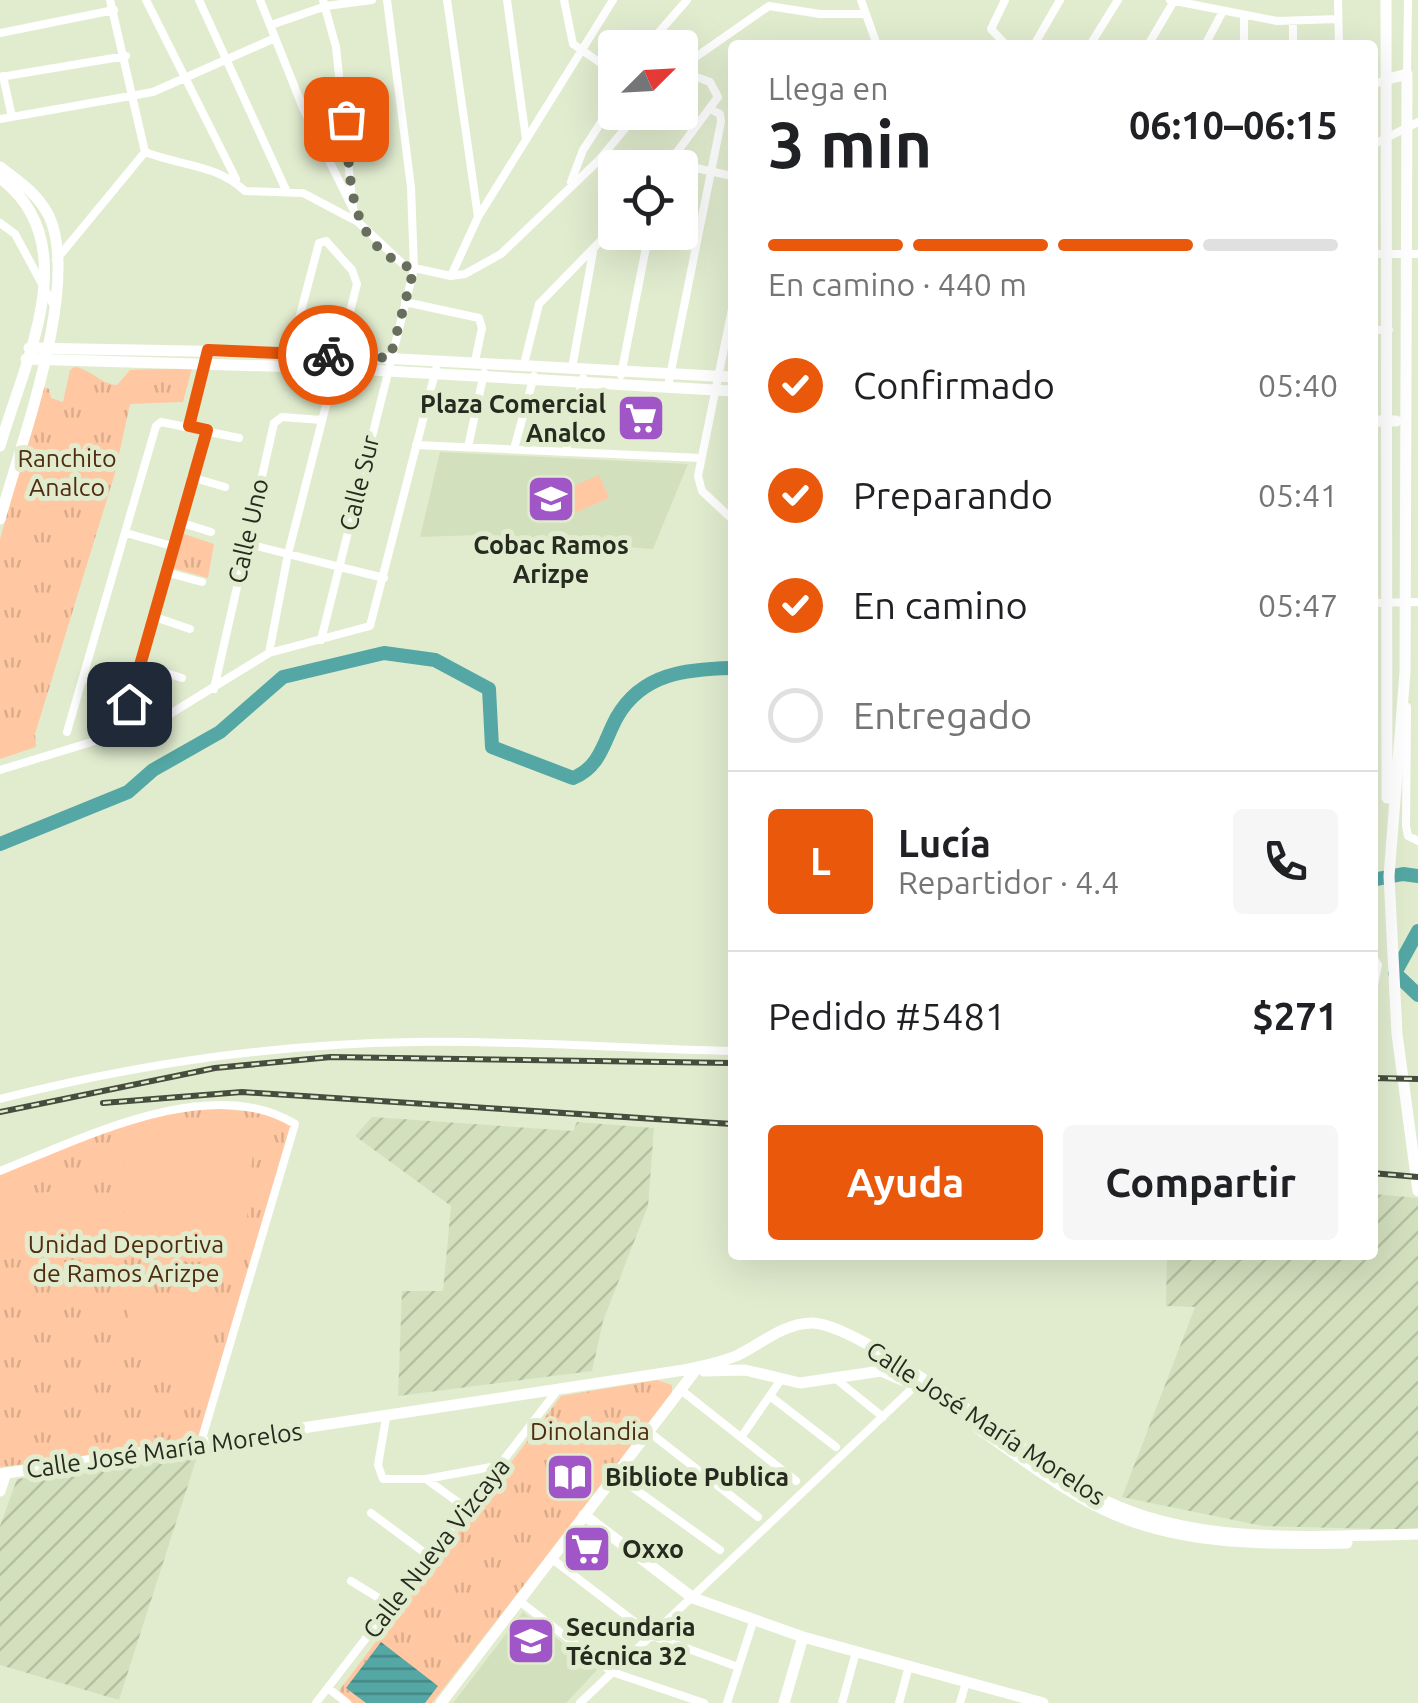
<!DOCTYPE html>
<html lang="es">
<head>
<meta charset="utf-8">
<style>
	body { margin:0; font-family:Ubuntu,sans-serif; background:#f6f6f6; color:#202124; height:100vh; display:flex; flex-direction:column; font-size:38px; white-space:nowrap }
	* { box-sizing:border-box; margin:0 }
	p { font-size:32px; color:#757577 }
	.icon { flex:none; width:55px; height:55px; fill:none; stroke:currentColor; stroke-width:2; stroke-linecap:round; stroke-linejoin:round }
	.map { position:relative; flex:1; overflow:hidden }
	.panel { position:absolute; left:728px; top:40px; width:650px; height:1220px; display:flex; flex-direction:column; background:#fff; border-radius:10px; box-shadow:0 10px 40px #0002 }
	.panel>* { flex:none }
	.needle { width:65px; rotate:66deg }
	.buttons { position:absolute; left:598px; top:30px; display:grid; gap:20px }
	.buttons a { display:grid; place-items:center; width:100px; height:100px; border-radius:10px; background:#fff; box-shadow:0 10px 40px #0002; font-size:50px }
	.pin { position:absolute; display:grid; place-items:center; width:85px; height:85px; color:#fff; margin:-42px; border-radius:20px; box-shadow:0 5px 15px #0006 }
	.courier { position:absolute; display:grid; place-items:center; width:100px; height:100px; margin:-50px; border:8px solid #ea580c; border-radius:50%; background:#fff; color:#222; box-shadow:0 2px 12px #0007 }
	.headline em { font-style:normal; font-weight:700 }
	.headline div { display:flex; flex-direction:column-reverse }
	.headline { display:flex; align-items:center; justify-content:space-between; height:170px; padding:0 40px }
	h1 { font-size:65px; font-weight:700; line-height:75px }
	.bar { display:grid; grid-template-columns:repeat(4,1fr); gap:15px 10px; align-content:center; height:120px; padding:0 40px }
	.bar i { height:12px; border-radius:8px; background:#e0e0e0 }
	.bar .on { background:#ea580c }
	.bar p { grid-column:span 4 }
	.line { display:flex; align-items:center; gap:25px; padding:0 40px; border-top:2px solid #e0e0e0 }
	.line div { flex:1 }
	.round { display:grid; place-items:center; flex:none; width:105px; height:105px; border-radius:10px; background:#f6f6f6 }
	ol { padding:0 40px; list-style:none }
	li { display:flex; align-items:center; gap:30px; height:110px }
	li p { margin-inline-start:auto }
	li .icon { padding:10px; border-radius:50%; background:#ea580c; color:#fff; stroke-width:4 }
	li:last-child { color:#757577 }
	li i { width:55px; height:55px; border:5px solid #e0e0e0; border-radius:50% }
	.primary-button { display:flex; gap:20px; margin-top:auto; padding:20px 40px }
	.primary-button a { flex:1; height:115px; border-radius:10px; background:#ea580c; color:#fff; font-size:40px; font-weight:700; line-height:115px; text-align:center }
	.primary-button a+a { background:#f6f6f6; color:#202124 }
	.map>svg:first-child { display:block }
	.built { fill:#d3e0be }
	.industrial { fill:url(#industrial-furrows) }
	.park { fill:url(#park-tufts) }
	.pitch { fill:#ffc8a3 }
	.water { fill:url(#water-rules) }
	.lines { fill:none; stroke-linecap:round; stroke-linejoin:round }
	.river { stroke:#54a7a4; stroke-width:14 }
	.street { stroke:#fff; stroke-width:8 }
	.secondary { stroke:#fff; stroke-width:11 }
	.rail-casing { stroke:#474d3e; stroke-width:6 }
	.rail { stroke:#e1eccf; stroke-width:2.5; stroke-dasharray:8; stroke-linecap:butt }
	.done { stroke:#676e5d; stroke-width:10; stroke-dasharray:0 18 }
	.route { stroke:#ea580c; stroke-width:12 }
	.labels { text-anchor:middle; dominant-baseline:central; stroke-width:10; stroke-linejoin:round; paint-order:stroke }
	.poi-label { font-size:25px; font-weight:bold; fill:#262a1f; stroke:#e1eccf; text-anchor:start }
	.park-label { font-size:25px; fill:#4f2b0f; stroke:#e1eccf }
	.street-label { font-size:25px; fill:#262a1f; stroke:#e1eccf }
</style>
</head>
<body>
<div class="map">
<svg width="1418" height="1703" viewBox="0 0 1418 1703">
	<defs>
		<pattern id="industrial-furrows" width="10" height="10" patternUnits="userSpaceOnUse" patternTransform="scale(2.5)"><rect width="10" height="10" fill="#d3e0be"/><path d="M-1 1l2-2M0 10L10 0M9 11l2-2" fill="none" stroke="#b5c0a3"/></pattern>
		<pattern id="park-tufts" width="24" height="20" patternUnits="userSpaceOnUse" patternTransform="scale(2.5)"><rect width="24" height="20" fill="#ffc8a3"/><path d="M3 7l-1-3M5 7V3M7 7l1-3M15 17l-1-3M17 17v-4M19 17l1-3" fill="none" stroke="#daac8c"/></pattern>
		<pattern id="water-rules" width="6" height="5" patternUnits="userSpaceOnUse" patternTransform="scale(2.5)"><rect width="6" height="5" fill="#54a7a4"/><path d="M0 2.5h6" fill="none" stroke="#458885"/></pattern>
	</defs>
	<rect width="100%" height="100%" fill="#e1eccf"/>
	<!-- built -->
	<path class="built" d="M440,452L688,464L653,549L478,535L420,537Z
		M523,1612L597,1670L566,1703H453Z"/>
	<!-- industrial -->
	<path class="industrial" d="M372,1117L573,1131L577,1122L654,1128L648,1206L603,1321L592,1371L398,1396L402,1291H443L451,1206L355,1136Z
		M1373,1194L1418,1198V1530L1263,1526L1122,1497L1195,1307L1166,1306L1167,1255H1372Z
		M198,1454L119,1700L0,1665V1526L17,1479Z"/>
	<!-- park -->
	<path class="park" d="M75,367C92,370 101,384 117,385L130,370L192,368L183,402L130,404L115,473L35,734L36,747L0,759V539L43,387L49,389L51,398L63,402L70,370Z
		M181,533L214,544L208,578L172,568Z
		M207,1108L270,1113L293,1125L197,1444L0,1467V1173C68,1146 134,1116 207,1108Z
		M657,1380L672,1385V1396L432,1703H353L338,1692L561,1396Z"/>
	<!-- pitch -->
	<path class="pitch" d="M599,475L609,498L570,515L559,492Z
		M147,1129H231L246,1135L253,1151L244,1252C208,1267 155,1267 127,1235C123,1201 117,1165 133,1134Z
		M91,1187L105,1222L98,1249L0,1260V1198Z
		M125,1302H210L203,1385C150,1386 133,1349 125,1302Z"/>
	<!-- water -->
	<path class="water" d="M381,1642L438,1686L425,1703H366L346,1688Z"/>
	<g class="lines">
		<!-- river -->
		<path class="river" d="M0,844L128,792L153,770L220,732L283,677L384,653L435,660L489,689L492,747L573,778C601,767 604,740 617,717C642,673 687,669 732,668
			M1372,880L1403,874L1418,876
			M1418,931L1395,973L1418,995"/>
		<!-- street -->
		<path class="street" d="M110,0L145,152
			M146,0L236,179
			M199,0L286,190
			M260,0L303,108L354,211
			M323,0L336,47L353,208
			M447,0L478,217
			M507,0L526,139
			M564,0L573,44L615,73
			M861,0L877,45
			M1005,0L991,29L1006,45
			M1170,0L1277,21L1338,19
			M1338,0L1339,45
			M1293,22V45
			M271,25L326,6L372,0
			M0,33L114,10
			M1034,45L1060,0
			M1090,45L1118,0
			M1148,45L1174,1
			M1205,45L1223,11
			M1244,45V16
			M645,48L687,0
			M680,68L769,6L820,14H864
			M1407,74L1408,0
			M3,76L12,117
			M0,77L126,56
			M1372,85L1388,79
			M0,119L153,92L275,38
			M1372,145L1418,122
			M145,152C181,166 216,164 245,191L303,193L358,222L405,266L451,276L465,274L501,254L598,161L639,112
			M669,162L732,176
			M665,168L718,97L710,82L680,71
			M571,182L583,150L615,101
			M0,223L15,234L54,306
			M1372,254H1418
			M56,260L145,152
			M451,276L478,217L613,0
			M405,302L479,318L482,328L475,361
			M732,309L698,476L702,491L732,519
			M1372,330H1389
			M524,364L539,304L615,226
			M572,368L593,252
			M621,375L649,232
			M668,386L721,122L720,114L712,110
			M189,426L205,364
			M416,445L701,458
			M468,447L484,373
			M514,449L534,376
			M566,451L583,378
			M191,477L225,487
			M179,522L211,532
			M126,533L172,546
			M244,543L384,578
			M165,572L202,582
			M1372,603L1418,602
			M152,616L190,629
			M321,640L414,269L411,187L387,0
			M269,653L288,554L357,284L352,270L326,241L319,243L290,353
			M139,664L182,678
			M84,677L142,713
			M214,689L274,423L282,417L322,420
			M129,704L207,431
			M1407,707L1406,826L1408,836L1418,841
			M67,732L156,426L161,422L239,438
			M0,770L157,722L269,653L370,626L436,369
			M1372,955L1378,965L1372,995
			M0,1099C136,1064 273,1044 413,1042C520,1040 626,1049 732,1051
			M0,1171C81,1139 211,1072 295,1124L200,1445
			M836,1379L883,1417
			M681,1390L796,1481
			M770,1396L836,1447
			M386,1418L378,1465L383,1479H426L502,1465
			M649,1432L758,1517
			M742,1436L780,1381
			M614,1474L720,1550
			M426,1479L466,1508
			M371,1513L429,1556
			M551,1558L653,1636L738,1667
			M351,1581L390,1605
			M518,1600L612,1672L704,1703
			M328,1688L347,1703
			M316,1703L556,1392
			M580,1703L917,1384
			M727,1703L753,1622
			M842,1703L856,1652
			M899,1703L909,1666
			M960,1703L966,1682"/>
		<!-- secondary -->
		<path class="secondary" d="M1386,0L1387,798
			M1388,79L1407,74L1405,672L1389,876L1397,1034L1418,1191
			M0,167C19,181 38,194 49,216C81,285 20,445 0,519
			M0,178C87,243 24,362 0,446
			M29,348L290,353L732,377
			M26,359L336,368L732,391
			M1372,421H1396
			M704,1371L745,1370L800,1383L881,1371L918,1387
			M979,1429C1017,1455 1054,1484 1096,1506C1171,1545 1264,1545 1347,1543
			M0,1474L684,1370C702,1366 719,1363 736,1356C760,1345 783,1323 812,1323C868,1324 1043,1472 1110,1503C1204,1546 1317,1536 1418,1534
			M0,1491L6,1473
			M584,1515L693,1598L803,1637L1043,1703
			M441,1703L698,1367
			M784,1703L803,1637"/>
		<!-- rail casing -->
		<g class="rail-casing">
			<path id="rail" d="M1372,1078L1418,1079
				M103,1103L242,1092L732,1124
				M0,1112L215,1068L331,1057L732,1063
				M1372,1173L1418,1177"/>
		</g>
		<!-- rail -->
		<use href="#rail" class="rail"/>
	</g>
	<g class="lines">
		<!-- done -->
		<path class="done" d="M328,355L390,358L414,269C346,246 350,178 346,119"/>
		<!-- route -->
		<path class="route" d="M129,704L207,430L189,426L208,350L328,355"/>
	</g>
	<!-- icons -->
	<defs>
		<g id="supermarket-square" transform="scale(2.5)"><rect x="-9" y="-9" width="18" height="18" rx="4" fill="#a156c8" stroke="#e1eccf"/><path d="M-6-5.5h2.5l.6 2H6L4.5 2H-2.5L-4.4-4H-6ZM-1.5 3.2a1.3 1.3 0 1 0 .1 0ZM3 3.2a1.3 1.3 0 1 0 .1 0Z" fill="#fff"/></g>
		<g id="school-square" transform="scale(2.5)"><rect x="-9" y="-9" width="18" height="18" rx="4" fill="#a156c8" stroke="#e1eccf"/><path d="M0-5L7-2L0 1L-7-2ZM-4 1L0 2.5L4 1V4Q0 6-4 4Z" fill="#fff"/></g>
		<g id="library-square" transform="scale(2.5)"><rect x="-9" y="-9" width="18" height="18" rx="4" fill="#a156c8" stroke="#e1eccf"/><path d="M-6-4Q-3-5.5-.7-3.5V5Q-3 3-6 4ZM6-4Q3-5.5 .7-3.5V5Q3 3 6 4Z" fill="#fff"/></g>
	</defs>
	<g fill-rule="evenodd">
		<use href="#supermarket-square" x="641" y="418"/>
		<use href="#school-square" x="551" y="499"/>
		<use href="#library-square" x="570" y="1477"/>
		<use href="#supermarket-square" x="587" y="1549"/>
		<use href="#school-square" x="531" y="1641"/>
	</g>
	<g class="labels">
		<!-- poi labels -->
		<g class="poi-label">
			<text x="606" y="404" text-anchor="end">Plaza Comercial<tspan x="606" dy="29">Analco</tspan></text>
			<text x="551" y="545" text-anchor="middle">Cobac Ramos<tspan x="551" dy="29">Arizpe</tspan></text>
			<text x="605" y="1477">Bibliote Publica</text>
			<text x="622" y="1549">Oxxo</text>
			<text x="566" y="1627">Secundaria<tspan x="566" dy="29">Técnica 32</tspan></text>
		</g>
		<!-- park labels -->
		<g class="park-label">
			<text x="67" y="458">Ranchito<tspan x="67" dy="29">Analco</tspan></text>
			<text x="126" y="1244">Unidad Deportiva<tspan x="126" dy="29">de Ramos Arizpe</tspan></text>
			<text x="590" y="1431">Dinolandia</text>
		</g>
		<!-- street labels -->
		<g class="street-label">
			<text transform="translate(359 483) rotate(-76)">Calle Sur</text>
			<text transform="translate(248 531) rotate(-77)">Calle Uno</text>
			<text transform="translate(986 1423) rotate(33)">Calle José María Morelos</text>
			<text transform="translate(164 1450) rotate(-8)">Calle José María Morelos</text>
			<text transform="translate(436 1548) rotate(-52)">Calle Nueva Vizcaya</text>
		</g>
	</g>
</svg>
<div class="buttons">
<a><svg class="needle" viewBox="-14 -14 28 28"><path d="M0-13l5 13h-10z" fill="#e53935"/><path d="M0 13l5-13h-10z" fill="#757577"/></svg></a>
<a><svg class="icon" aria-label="locate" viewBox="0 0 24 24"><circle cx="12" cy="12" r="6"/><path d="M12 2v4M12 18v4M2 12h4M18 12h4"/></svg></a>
</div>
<div class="pin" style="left:346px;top:119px;background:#ea580c"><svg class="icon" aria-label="bag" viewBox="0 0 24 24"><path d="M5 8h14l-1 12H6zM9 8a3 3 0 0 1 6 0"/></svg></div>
<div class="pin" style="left:129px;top:704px;background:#1f2937"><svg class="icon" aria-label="home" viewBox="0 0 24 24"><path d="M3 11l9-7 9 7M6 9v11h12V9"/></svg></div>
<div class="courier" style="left:328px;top:355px"><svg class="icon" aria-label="bike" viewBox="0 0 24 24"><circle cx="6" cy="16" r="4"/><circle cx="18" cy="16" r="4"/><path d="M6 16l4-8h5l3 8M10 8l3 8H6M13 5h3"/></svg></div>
<section class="panel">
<div class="headline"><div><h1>3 min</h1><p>Llega en</p></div><em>06:10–06:15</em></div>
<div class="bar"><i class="on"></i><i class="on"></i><i class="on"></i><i></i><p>En camino · 440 m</p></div>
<ol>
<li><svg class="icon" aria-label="check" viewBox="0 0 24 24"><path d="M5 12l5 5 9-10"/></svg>Confirmado<p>05:40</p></li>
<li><svg class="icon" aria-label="check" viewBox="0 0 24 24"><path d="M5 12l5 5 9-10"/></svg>Preparando<p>05:41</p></li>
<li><svg class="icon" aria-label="check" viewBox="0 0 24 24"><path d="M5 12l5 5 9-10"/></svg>En camino<p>05:47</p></li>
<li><i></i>Entregado</li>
</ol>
<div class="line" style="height:180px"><b class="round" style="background:#ea580c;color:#fff">L</b><div><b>Lucía</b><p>Repartidor · 4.4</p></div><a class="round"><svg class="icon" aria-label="phone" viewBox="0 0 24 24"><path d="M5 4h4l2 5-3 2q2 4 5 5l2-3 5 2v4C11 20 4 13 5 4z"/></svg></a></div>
<div class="line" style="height:130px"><div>Pedido #5481</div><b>$271</b></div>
<div class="primary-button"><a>Ayuda</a><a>Compartir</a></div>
</section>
</div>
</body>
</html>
